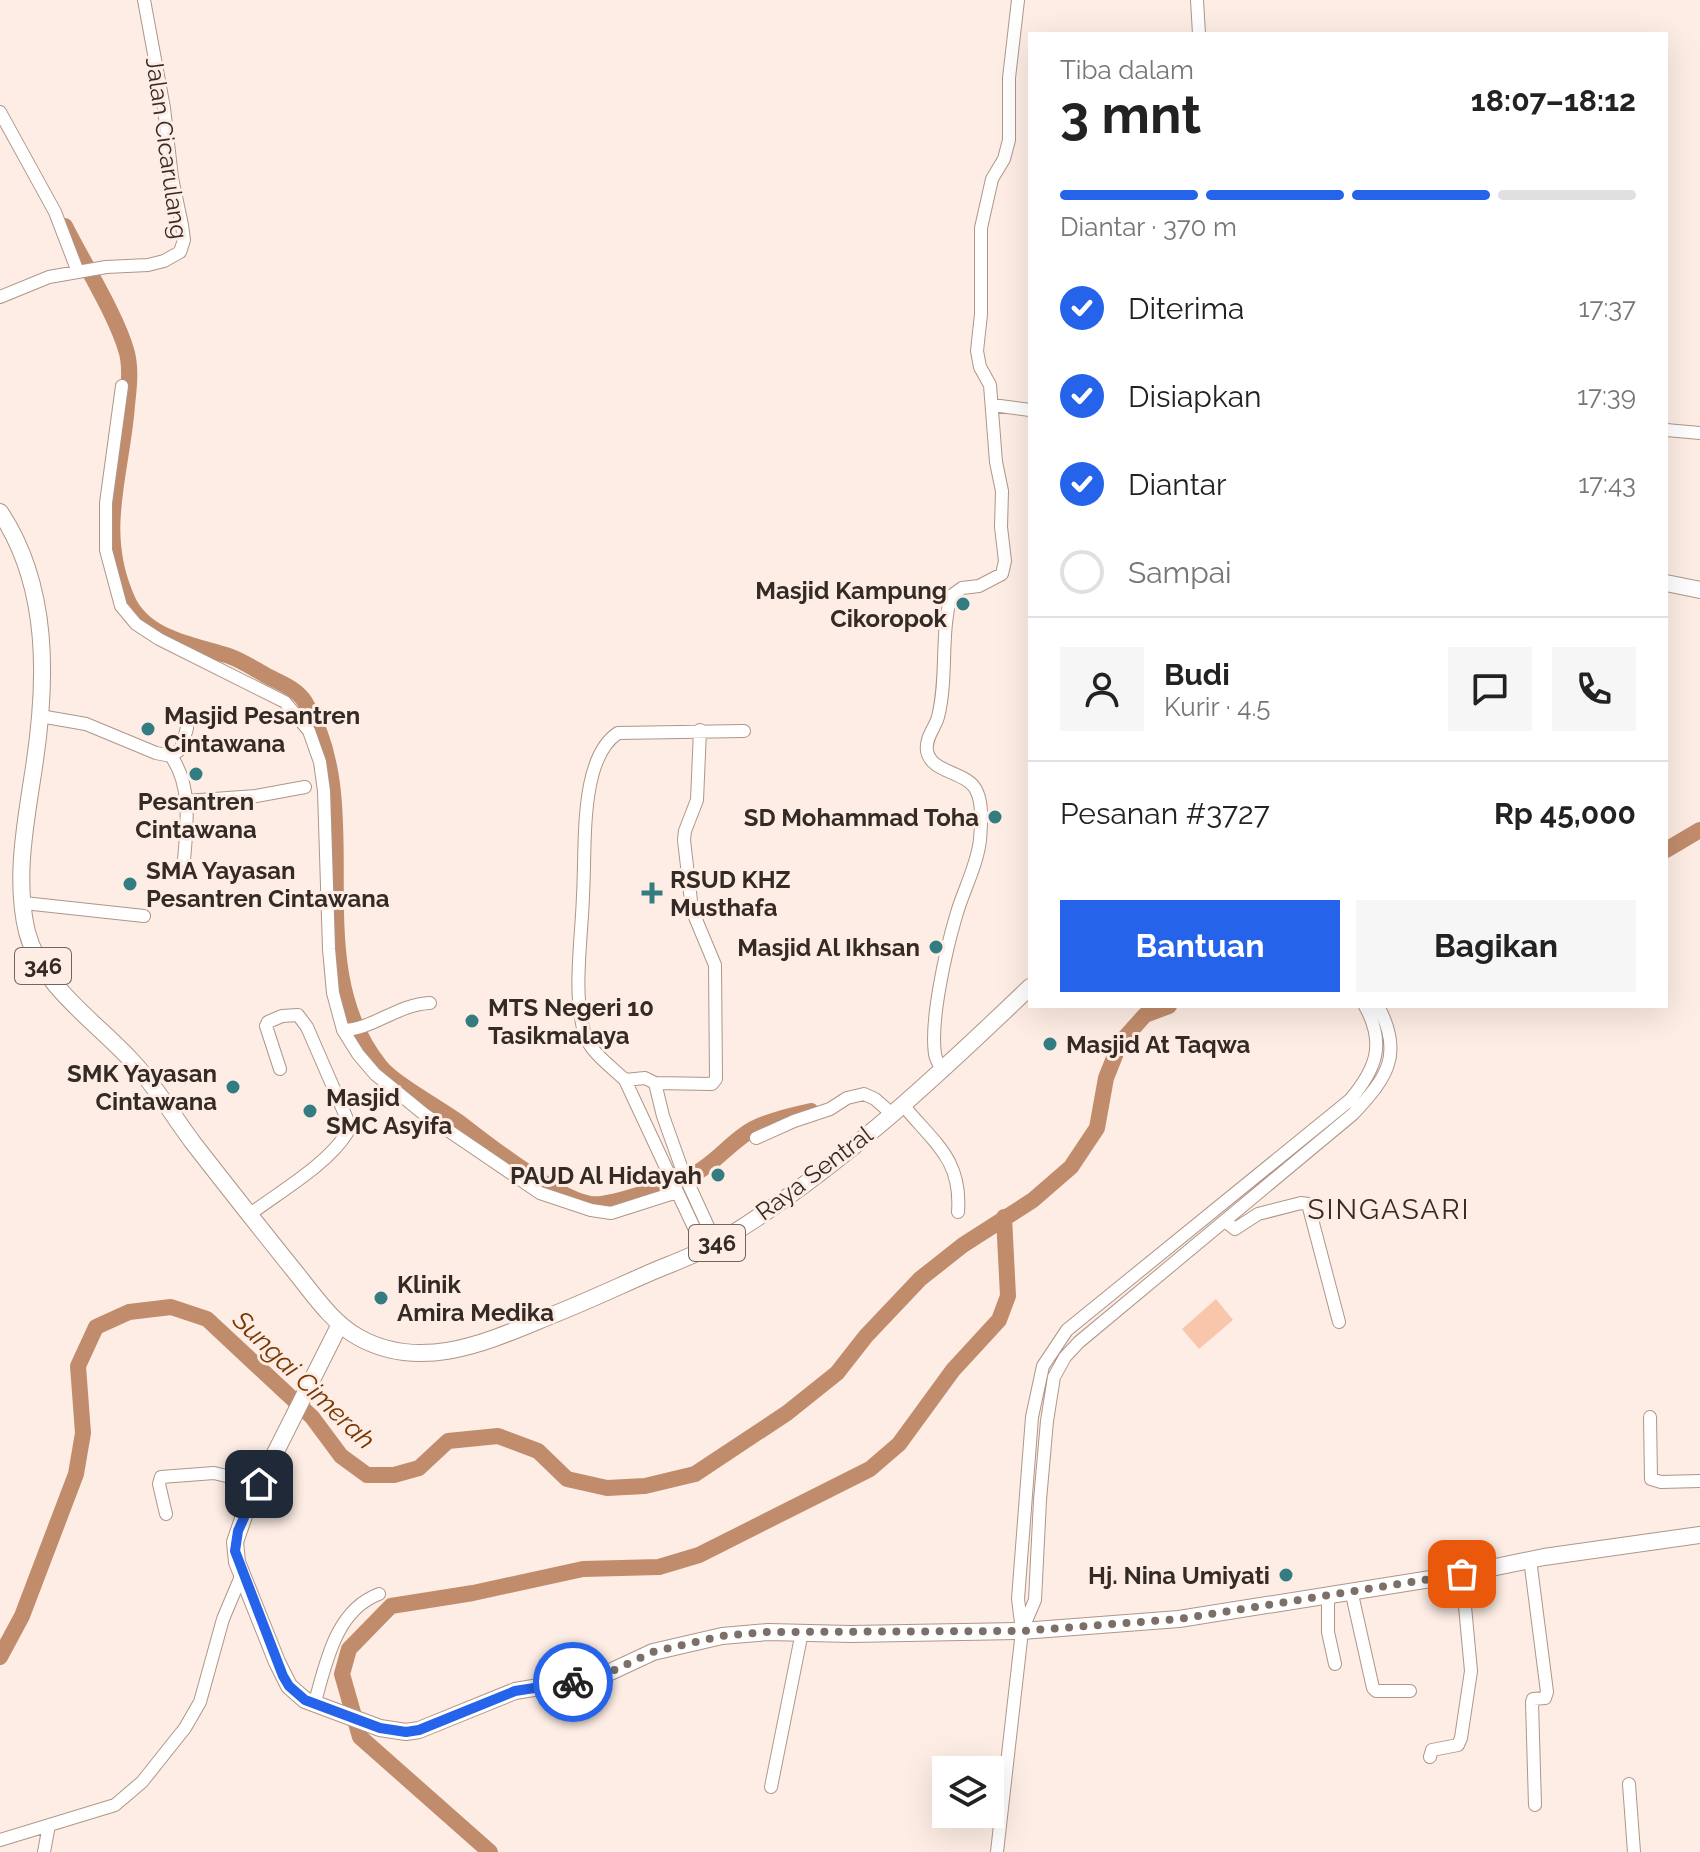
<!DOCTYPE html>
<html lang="id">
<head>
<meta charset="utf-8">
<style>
	body { margin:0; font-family:Raleway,sans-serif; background:#f6f6f6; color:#222; height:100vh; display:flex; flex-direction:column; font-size:30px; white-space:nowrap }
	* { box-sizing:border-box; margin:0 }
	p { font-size:26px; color:#767676 }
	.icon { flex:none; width:44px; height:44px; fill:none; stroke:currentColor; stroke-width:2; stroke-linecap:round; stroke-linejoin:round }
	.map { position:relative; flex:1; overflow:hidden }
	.sheet { position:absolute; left:1028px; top:32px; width:640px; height:976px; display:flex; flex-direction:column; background:#fff; border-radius:0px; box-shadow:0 8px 32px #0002 }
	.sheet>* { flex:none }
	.fabs { position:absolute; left:932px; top:1756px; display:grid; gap:16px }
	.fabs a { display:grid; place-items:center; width:72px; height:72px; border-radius:0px; background:#fff; box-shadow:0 8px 32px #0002; font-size:40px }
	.pin { position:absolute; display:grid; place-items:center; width:68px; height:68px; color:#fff; margin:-34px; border-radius:16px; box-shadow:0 4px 12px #0006 }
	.courier { position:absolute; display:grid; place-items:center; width:80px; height:80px; margin:-40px; border:6px solid #2563eb; border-radius:50%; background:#fff; color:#222; box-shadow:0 2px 10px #0007 }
	.headline em { font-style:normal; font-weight:700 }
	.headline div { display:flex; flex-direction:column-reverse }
	.headline { display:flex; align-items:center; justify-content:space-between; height:136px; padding:0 32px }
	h1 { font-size:52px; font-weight:700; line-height:60px }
	.bar { display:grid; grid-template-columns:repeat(4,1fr); gap:12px 8px; align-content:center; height:96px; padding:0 32px }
	.bar i { height:10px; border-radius:6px; background:#e0e0e0 }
	.bar .active { background:#2563eb }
	.bar p { grid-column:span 4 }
	.line { display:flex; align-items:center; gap:20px; padding:0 32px; border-top:2px solid #e0e0e0 }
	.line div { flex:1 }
	.round { display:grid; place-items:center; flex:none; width:84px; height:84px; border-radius:0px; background:#f6f6f6 }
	ol { padding:0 32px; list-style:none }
	li { display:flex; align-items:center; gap:24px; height:88px }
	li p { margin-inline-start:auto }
	li .icon { padding:8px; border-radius:50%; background:#2563eb; color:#fff; stroke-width:4 }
	li:last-child { color:#767676 }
	li i { width:44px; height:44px; border:4px solid #e0e0e0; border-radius:50% }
	.action { display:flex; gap:16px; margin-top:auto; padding:16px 32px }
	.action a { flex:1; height:92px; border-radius:0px; background:#2563eb; color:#fff; font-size:32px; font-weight:700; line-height:92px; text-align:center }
	.action a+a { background:#f6f6f6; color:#222 }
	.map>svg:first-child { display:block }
	.green { fill:#f8c7ab }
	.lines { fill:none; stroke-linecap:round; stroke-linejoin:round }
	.river { stroke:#c18c6c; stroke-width:16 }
	.minor-casing { stroke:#af9688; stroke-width:14 }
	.major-casing { stroke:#af9688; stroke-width:18 }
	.minor { stroke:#fff; stroke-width:12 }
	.major { stroke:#fff; stroke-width:16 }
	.done { stroke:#7b6f68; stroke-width:8; stroke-dasharray:0 14.4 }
	.route { stroke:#2563eb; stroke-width:10 }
	.poi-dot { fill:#337c81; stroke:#fdede4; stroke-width:3 }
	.labels { text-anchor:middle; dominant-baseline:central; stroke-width:6; stroke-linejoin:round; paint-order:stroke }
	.shield { fill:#fdede4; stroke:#71655f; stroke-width:2 }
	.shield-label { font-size:22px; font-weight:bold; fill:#352b26 }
	.street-label { font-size:24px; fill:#352b26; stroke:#fdede4 }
	.poi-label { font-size:24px; font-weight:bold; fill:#352b26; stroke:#fdede4; text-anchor:start }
	.water-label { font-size:26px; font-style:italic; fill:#773600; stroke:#fdede4 }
	.quarter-label { font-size:28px; letter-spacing:2px; fill:#352b26; stroke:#fdede4 }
</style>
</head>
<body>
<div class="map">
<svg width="1700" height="1852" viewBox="0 0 1700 1852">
	<rect width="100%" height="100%" fill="#fdede4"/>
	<!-- green -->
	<path class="green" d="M1216,1299L1233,1320L1199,1349L1182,1329Z"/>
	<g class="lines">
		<!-- river -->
		<path class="river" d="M65,226C83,262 117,316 127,353C131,369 129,388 127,405C122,474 96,532 128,601C146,639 195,645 229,656C243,661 256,670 269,677C281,683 297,689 305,702C371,811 296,961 380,1066C394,1084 443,1110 464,1126C491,1147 558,1199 590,1204C610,1207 676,1183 696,1173C717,1162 733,1139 755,1128C772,1120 792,1115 811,1111
			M1666,850L1700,830
			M0,1657L22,1616L76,1474L83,1433L78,1366L96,1327L129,1312L171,1307L207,1319L312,1417L341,1456L367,1475H394L419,1468L448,1441L498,1436L538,1451L567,1479L607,1488L645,1486L695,1474L787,1413L837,1373L866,1336L920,1279L963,1245L1033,1200L1071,1167L1097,1128L1106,1078L1120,1043L1145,1015L1169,1006
			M490,1852L360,1737L342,1674L349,1649L391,1606L473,1593L583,1569L659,1567L699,1555L870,1469L899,1444L953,1370L999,1320L1008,1296L1004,1217"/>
		<!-- minor casing -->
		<g class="minor-casing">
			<path id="minor" d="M1197,0L1199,34
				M0,112L55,212L78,272
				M0,297L49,277L106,267L148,265L164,261L180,252L184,240L182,225L172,178L164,108L144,0
				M122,386L106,503V550L121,606L136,624L159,639L285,702L309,731L320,762L324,791L329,949L333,993L343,1030L358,1054L375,1074L424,1114L540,1193L591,1210L611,1213L677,1192
				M992,405L1030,410
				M1666,430L1700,433
				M40,716L86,724L156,753L171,756L181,749L187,728
				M171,756C192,786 187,825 184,860
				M186,801L256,796L305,787
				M24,903L144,916
				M343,1030C374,1029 398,1004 430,1003
				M943,1071C940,1065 936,1061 935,1054C930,1020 946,950 956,916C963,891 977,866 980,840C981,826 983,805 977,792C969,771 931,774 927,751C925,738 935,728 938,717C948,677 940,635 951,596L962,588L979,586L1002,574L1005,561L1001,527L1002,491L996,462L990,385L980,367L977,351L981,314V228L992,179L1004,159L1009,140V78L1018,0
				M625,1080L704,1249
				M655,1083L712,1084L716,1079L715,965L692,910L684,840L685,831L697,800L700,730
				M903,1105C934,1143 962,1159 958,1212
				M756,1138L794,1121L830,1109L847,1098L864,1094L875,1099L892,1114
				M249,1215C279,1192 327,1165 347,1133V1119L307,1027L298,1015L282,1016L268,1022L266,1026L280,1069
				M1225,1221L1235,1229L1258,1214L1301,1203L1308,1204L1339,1322
				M716,1244L683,1172L663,1116L655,1083L645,1078L625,1080C613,1068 590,1052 585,1035C572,995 582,937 583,895C585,859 583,821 590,785C594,765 601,744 618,733L744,731
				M1650,1417L1651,1479L1661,1482L1700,1481
				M166,1514L159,1484L161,1477L214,1473L259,1484
				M1530,1559L1547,1692L1545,1698L1533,1699L1532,1702L1535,1805
				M1351,1590L1373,1688L1376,1691H1410
				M1328,1594V1632L1335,1664
				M1023,1628L1035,1600L1040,1500L1047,1421L1054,1377L1065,1357L1079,1342L1353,1114C1387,1078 1404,1054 1378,1006
				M315,1702C326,1662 336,1610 379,1594
				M1430,1757L1432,1750L1458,1745L1461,1738L1471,1671L1462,1574
				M1629,1784L1634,1852
				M771,1787L802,1632
				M0,1840L115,1805L142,1782L185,1728L200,1702L223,1619L242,1574
				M44,1852L49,1825
				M997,1852L1022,1631L1018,1599L1032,1417L1043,1366L1067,1330L1350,1100C1376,1069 1386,1044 1365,1006"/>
		</g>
		<!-- major casing -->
		<g class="major-casing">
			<path id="major" d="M0,512C50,587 47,682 34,767C26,821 14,878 27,932C41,986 95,1021 131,1060C155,1085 173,1116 194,1144C226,1185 259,1227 292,1268C312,1292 330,1321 358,1337C422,1373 489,1341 550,1316C583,1303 615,1288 647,1274C670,1264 696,1255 719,1242C834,1173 933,1080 1030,987
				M1666,583L1700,590
				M340,1324L245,1513L235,1542L237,1562L277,1662L289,1686L305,1700L380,1728L406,1732L419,1730L515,1691L588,1679L608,1673L653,1652L722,1636L768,1632L851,1634L1022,1631L1179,1619L1462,1574L1544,1557L1700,1535"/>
		</g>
		<!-- minor -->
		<use href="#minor" class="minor"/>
		<!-- major -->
		<use href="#major" class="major"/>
	</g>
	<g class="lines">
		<!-- done -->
		<path class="done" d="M573,1682L608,1673L653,1652L722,1636L768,1632L1022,1631L1179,1619L1462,1574"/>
		<!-- route -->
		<path class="route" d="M259,1484L238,1531L235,1551L283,1676L289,1686L305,1700L380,1728L406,1732L419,1730L515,1691L573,1682"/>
	</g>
	<!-- markers -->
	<g class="poi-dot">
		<circle cx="963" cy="604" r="8"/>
		<circle cx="148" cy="729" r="8"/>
		<circle cx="196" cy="774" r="8"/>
		<circle cx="995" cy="817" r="8"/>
		<circle cx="130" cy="884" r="8"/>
		<path d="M648 881h8v8h8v8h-8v8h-8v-8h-8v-8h8z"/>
		<circle cx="936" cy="947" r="8"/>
		<circle cx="472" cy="1021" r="8"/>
		<circle cx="1050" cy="1044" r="8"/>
		<circle cx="233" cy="1087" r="8"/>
		<circle cx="310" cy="1111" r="8"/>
		<circle cx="718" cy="1175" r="8"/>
		<circle cx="381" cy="1298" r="8"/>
		<circle cx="1286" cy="1575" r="8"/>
	</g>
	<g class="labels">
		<!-- shield labels -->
		<g class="shield">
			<rect x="15" y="948" width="56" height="36" rx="6"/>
			<rect x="689" y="1225" width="56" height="36" rx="6"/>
		</g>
		<g class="shield-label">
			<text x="43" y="966">346</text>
			<text x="717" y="1243">346</text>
		</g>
		<!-- street labels -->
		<g class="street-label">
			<text transform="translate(167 148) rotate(82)">Jalan Cicarulang</text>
			<text transform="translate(814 1173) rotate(-37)">Raya Sentral</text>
		</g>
		<!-- poi labels -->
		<g class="poi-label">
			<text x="947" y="590" text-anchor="end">Masjid Kampung<tspan x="947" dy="28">Cikoropok</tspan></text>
			<text x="164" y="715">Masjid Pesantren<tspan x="164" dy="28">Cintawana</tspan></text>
			<text x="196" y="801" text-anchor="middle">Pesantren<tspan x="196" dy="28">Cintawana</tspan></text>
			<text x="979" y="817" text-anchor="end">SD Mohammad Toha</text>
			<text x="146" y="870">SMA Yayasan<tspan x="146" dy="28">Pesantren Cintawana</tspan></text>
			<text x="670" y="879">RSUD KHZ<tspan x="670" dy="28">Musthafa</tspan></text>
			<text x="920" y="947" text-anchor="end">Masjid Al Ikhsan</text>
			<text x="488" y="1007">MTS Negeri 10<tspan x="488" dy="28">Tasikmalaya</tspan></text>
			<text x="1066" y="1044">Masjid At Taqwa</text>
			<text x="217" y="1073" text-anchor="end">SMK Yayasan<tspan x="217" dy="28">Cintawana</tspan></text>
			<text x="326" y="1097">Masjid<tspan x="326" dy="28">SMC Asyifa</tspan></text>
			<text x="702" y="1175" text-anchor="end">PAUD Al Hidayah</text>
			<text x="397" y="1284">Klinik<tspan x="397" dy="28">Amira Medika</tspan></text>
			<text x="1270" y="1575" text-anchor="end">Hj. Nina Umiyati</text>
		</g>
		<!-- water labels -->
		<g class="water-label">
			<text transform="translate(304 1380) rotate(44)">Sungai Cimerah</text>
		</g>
		<!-- quarter labels -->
		<g class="quarter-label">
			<text x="1389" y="1209">SINGASARI</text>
		</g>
	</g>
</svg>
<div class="fabs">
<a><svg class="icon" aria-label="layers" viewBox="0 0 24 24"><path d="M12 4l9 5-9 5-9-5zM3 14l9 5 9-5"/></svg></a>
</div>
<div class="pin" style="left:1462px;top:1574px;background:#ea580c"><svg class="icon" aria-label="bag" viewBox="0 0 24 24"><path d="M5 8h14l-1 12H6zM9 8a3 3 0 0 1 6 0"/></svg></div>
<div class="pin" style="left:259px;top:1484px;background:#1f2937"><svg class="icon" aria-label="home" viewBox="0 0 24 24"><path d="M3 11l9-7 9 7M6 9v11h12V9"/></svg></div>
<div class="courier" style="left:573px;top:1682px"><svg class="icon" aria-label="bike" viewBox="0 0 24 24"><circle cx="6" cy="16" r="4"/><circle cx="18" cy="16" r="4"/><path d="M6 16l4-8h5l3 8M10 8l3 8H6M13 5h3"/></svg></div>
<section class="sheet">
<div class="headline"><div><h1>3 mnt</h1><p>Tiba dalam</p></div><em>18:07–18:12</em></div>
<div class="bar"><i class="active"></i><i class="active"></i><i class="active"></i><i></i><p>Diantar · 370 m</p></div>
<ol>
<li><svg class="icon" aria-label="check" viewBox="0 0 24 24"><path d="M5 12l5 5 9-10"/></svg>Diterima<p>17:37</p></li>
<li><svg class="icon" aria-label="check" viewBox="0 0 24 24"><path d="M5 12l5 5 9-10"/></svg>Disiapkan<p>17:39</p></li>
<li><svg class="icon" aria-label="check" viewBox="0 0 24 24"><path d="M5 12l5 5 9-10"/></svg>Diantar<p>17:43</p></li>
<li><i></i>Sampai</li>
</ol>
<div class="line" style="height:144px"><a class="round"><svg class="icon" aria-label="person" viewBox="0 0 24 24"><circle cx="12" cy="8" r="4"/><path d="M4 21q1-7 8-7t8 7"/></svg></a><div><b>Budi</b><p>Kurir · 4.5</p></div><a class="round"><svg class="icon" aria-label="chat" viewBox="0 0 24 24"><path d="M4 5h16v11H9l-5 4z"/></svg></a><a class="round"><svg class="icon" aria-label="phone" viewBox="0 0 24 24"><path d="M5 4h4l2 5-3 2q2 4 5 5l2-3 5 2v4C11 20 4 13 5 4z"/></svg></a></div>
<div class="line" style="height:104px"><div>Pesanan #3727</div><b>Rp 45,000</b></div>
<div class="action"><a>Bantuan</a><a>Bagikan</a></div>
</section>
</div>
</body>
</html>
